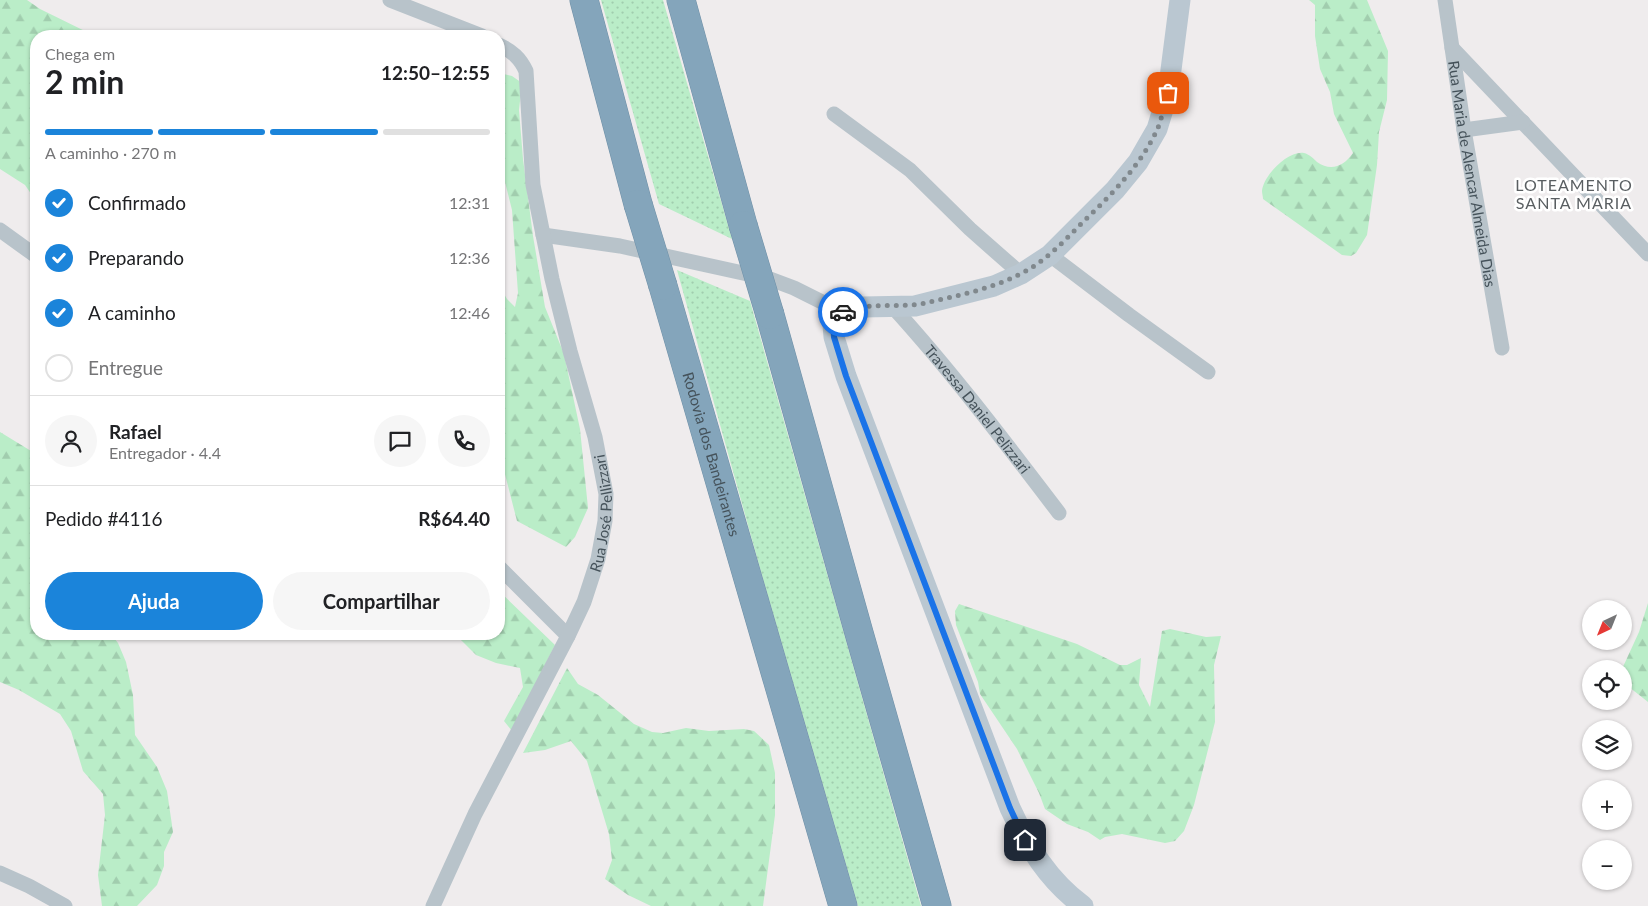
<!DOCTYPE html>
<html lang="pt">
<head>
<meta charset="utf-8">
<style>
	body { margin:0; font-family:Lato,sans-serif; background:#f6f6f6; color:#202124; height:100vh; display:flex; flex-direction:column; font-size:19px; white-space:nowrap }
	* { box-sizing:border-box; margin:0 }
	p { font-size:16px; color:#757577 }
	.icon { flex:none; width:28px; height:28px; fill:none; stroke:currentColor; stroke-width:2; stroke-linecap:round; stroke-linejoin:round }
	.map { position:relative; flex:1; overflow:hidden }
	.sheet { position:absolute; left:30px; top:30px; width:475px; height:610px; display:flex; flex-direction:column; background:#fff; border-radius:20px; box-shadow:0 1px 4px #0004 }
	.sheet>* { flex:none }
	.needle { width:32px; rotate:223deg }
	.controls { position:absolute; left:1582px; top:600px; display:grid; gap:10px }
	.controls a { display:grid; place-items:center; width:50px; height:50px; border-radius:50%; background:#fff; box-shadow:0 1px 4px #0004; font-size:25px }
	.pin { position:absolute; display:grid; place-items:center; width:42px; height:42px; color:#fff; margin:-21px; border-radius:10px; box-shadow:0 2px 8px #0006 }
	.courier { position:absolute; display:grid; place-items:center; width:50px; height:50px; margin:-25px; border:4px solid #1a73e8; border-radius:50%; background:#fff; color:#222; box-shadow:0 1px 6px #0007 }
	.overview em { font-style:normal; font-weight:700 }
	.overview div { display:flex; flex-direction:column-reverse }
	.overview { display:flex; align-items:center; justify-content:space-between; height:85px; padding:0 15px }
	h1 { font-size:32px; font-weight:700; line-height:38px }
	.bar { display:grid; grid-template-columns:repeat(4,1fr); gap:8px 5px; align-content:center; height:60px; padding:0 15px }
	.bar i { height:6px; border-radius:4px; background:#e0e0e0 }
	.bar .on { background:#1b84da }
	.bar p { grid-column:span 4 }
	.line { display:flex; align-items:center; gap:12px; padding:0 15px; border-top:1px solid #e0e0e0 }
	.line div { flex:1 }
	.round { display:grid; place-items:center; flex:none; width:52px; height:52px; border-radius:26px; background:#f6f6f6 }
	ol { padding:0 15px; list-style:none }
	li { display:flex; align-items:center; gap:15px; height:55px }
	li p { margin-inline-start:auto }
	li .icon { padding:5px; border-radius:50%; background:#1b84da; color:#fff; stroke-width:4 }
	li:last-child { color:#757577 }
	li i { width:28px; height:28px; border:2px solid #e0e0e0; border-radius:50% }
	.button { display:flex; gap:10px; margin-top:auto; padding:10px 15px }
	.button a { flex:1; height:58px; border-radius:30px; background:#1b84da; color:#fff; font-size:20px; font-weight:700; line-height:58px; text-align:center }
	.button a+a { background:#f6f6f6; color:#202124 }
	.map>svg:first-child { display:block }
	.grass { fill:url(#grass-dots) }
	.forest { fill:url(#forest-firs) }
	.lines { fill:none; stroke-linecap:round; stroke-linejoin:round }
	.highway-casing { stroke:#7090a7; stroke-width:29 }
	.street { stroke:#b8c3ca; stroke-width:15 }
	.secondary { stroke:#bac7d1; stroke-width:21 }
	.highway { stroke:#84a5bb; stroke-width:28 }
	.highway-bridge-casing { stroke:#7090a7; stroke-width:29; stroke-linecap:butt }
	.highway-bridge { stroke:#84a5bb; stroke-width:28 }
	.done { stroke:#80888d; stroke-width:5; stroke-dasharray:0 9 }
	.route { stroke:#1a73e8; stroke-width:6 }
	.labels { text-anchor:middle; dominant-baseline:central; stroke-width:5; stroke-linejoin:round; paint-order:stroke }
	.street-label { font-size:15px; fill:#45525a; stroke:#fff }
	.neighbourhood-label { font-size:16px; letter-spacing:1px; fill:#595e61; stroke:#fff }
</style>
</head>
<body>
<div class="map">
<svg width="1648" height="906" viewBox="0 0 1648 906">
	<defs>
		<pattern id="grass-dots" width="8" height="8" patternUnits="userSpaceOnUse" patternTransform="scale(1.25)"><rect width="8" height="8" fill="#baedc8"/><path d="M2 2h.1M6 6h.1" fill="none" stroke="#a1cdae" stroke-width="1.8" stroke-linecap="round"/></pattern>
		<pattern id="forest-firs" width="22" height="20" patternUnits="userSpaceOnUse" patternTransform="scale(1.25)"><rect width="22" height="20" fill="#baedc8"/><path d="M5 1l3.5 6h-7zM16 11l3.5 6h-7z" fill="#a1cdae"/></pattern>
	</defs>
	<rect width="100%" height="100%" fill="#efeced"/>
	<!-- grass -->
	<path class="grass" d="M601,0H663L732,239L659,204Z
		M677,270L750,301L921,906H858L761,572Z"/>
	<!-- forest -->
	<path class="forest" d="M0,0H27L40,9L95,36H36V201L25,185L0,169Z
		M1309,0H1367L1388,51L1387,100L1379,132L1377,165L1367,235L1356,253L1351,256L1342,255L1263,199C1263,196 1262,194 1262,191C1263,176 1288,150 1304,153C1309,154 1314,159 1317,162C1331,172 1344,166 1353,153L1334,114L1330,92L1320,69L1315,36V5Z
		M499,73L512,76L522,83L519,110L523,159L533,236L545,307L564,354L580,429L588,508L575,537L566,547L517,521L499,451V285L507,299L515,307L518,293L512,210L499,158Z
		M0,432L36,454V634H111L118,643L126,662L133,695L135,735L157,767L167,791L173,832L164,852V866L157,885L137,906H102L98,875L105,815L103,794L83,771L71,731L60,714L19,690L0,682Z
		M499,591L555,645L512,731L504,721L523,687L520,668L496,663L476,655L458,637L456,634H499Z
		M1648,603V702L1624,683V669H1622L1639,632Z
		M959,604L1077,644L1120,665H1127L1141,658L1139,685L1150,707L1162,631L1170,629L1206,637L1221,636L1214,665L1215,722L1194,805L1184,831L1175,841L1165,843L1122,834L1105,837L1100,840L1088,832L1067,824L1045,809L1039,793L1017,749L980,694L978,682L956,625L955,611Z
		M567,668L578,684L598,695L634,724L652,732L663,733L686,728L709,731L744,729L754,731L769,745L775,773V815L763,906H651L628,895L605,879L612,860L609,834L587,761L571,741L545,750L523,753Z"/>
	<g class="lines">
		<!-- highway casing -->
		<g class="highway-casing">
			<g id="highway">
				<path d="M584,0L638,204"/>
				<path d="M681,0L743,225"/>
				<path id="s4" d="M663,286L843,906"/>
				<path d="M770,315L859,633L937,906"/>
			</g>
		</g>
		<!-- street -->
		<g class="street">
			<path d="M390,0L482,36"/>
			<path id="s1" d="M1445,0L1464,130L1502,348"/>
			<path d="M1452,48L1648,254"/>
			<path d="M834,114L910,170L970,229L1021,274"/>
			<path d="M1464,130L1523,122"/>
			<path d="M0,230L36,256"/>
			<path d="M543,235L620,246L770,279L794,288L842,312"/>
			<path d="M1050,255L1129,315L1208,372"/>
			<path id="s2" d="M892,306C952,372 1005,442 1059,513"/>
			<path d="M499,567L568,636"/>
			<path d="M0,873L29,886L65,906"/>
			<path id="s3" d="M433,906L475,814L568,636L584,602L598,559L605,521L606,494L595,437L570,351L552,279L533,185L526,71C520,58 512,51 499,45"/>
		</g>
		<!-- secondary -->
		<path class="secondary" d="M1083,906C1048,880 1028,847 1010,808L846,376L834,337L833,325L842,312L850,308L863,307L915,306L994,286L1021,274L1050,255L1115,190L1138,162L1157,129L1168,93L1180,0"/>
		<!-- highway -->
		<use href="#highway" class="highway"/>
		<!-- highway-bridge casing -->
		<g class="highway-bridge-casing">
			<path id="highway-bridge" d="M638,204L663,286
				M743,225L770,315"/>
		</g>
		<!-- highway-bridge -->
		<use href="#highway-bridge" class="highway-bridge"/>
	</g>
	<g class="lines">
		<!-- done -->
		<path class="done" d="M843,312C868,301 899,309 925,303C957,296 991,289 1020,274C1045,262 1064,241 1084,221C1112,194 1140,166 1157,130C1162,119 1164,105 1168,93"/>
		<!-- route -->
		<path class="route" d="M843,312L833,325L834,337L846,376L996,771L1010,808L1025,840"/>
	</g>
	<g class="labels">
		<!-- street labels -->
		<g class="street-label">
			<text stroke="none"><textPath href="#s1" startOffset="176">Rua Maria de Alencar Almeida Dias</textPath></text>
			<text stroke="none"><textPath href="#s2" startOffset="134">Travessa Daniel Pelizzari</textPath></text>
			<text stroke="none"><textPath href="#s4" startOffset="175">Rodovia dos Bandeirantes</textPath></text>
			<text stroke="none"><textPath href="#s3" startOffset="431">Rua José Pellizzari</textPath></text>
		</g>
		<!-- neighbourhood labels -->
		<g class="neighbourhood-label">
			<text x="1574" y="184">LOTEAMENTO<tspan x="1574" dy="18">SANTA MARIA</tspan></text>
		</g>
	</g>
</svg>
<div class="controls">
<a><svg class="needle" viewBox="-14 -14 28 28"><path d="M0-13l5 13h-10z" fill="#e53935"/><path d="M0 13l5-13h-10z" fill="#757577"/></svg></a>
<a><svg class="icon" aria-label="locate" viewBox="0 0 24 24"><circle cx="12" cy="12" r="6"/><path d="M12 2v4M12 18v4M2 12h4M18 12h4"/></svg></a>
<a><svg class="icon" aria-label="layers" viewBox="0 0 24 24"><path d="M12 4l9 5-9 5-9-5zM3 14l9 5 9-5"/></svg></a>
<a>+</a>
<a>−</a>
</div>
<div class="pin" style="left:1168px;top:93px;background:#ea580c"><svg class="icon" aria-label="bag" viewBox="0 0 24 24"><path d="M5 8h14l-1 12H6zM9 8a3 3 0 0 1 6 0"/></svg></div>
<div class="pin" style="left:1025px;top:840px;background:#1f2937"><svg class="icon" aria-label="home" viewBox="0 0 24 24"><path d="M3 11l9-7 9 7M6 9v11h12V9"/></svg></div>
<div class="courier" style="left:843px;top:312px"><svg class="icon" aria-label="car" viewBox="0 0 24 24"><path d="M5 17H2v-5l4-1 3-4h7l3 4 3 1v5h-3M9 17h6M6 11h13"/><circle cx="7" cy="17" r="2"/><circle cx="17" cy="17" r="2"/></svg></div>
<section class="sheet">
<div class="overview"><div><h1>2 min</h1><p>Chega em</p></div><em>12:50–12:55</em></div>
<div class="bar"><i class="on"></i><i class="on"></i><i class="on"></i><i></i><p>A caminho · 270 m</p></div>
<ol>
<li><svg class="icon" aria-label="check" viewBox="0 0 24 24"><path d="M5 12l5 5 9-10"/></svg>Confirmado<p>12:31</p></li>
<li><svg class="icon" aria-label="check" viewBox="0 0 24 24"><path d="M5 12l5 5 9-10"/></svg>Preparando<p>12:36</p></li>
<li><svg class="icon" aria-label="check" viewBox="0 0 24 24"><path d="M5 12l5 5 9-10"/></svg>A caminho<p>12:46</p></li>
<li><i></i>Entregue</li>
</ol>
<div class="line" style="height:90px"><a class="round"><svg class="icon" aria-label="person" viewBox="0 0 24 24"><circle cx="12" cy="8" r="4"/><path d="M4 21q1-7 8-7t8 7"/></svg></a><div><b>Rafael</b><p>Entregador · 4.4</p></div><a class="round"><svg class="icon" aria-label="chat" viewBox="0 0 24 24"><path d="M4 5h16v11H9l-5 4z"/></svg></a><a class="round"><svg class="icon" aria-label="phone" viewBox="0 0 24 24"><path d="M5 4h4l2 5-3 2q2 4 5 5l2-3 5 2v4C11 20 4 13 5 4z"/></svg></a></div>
<div class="line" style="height:65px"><div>Pedido #4116</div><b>R$64.40</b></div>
<div class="button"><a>Ajuda</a><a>Compartilhar</a></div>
</section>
</div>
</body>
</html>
